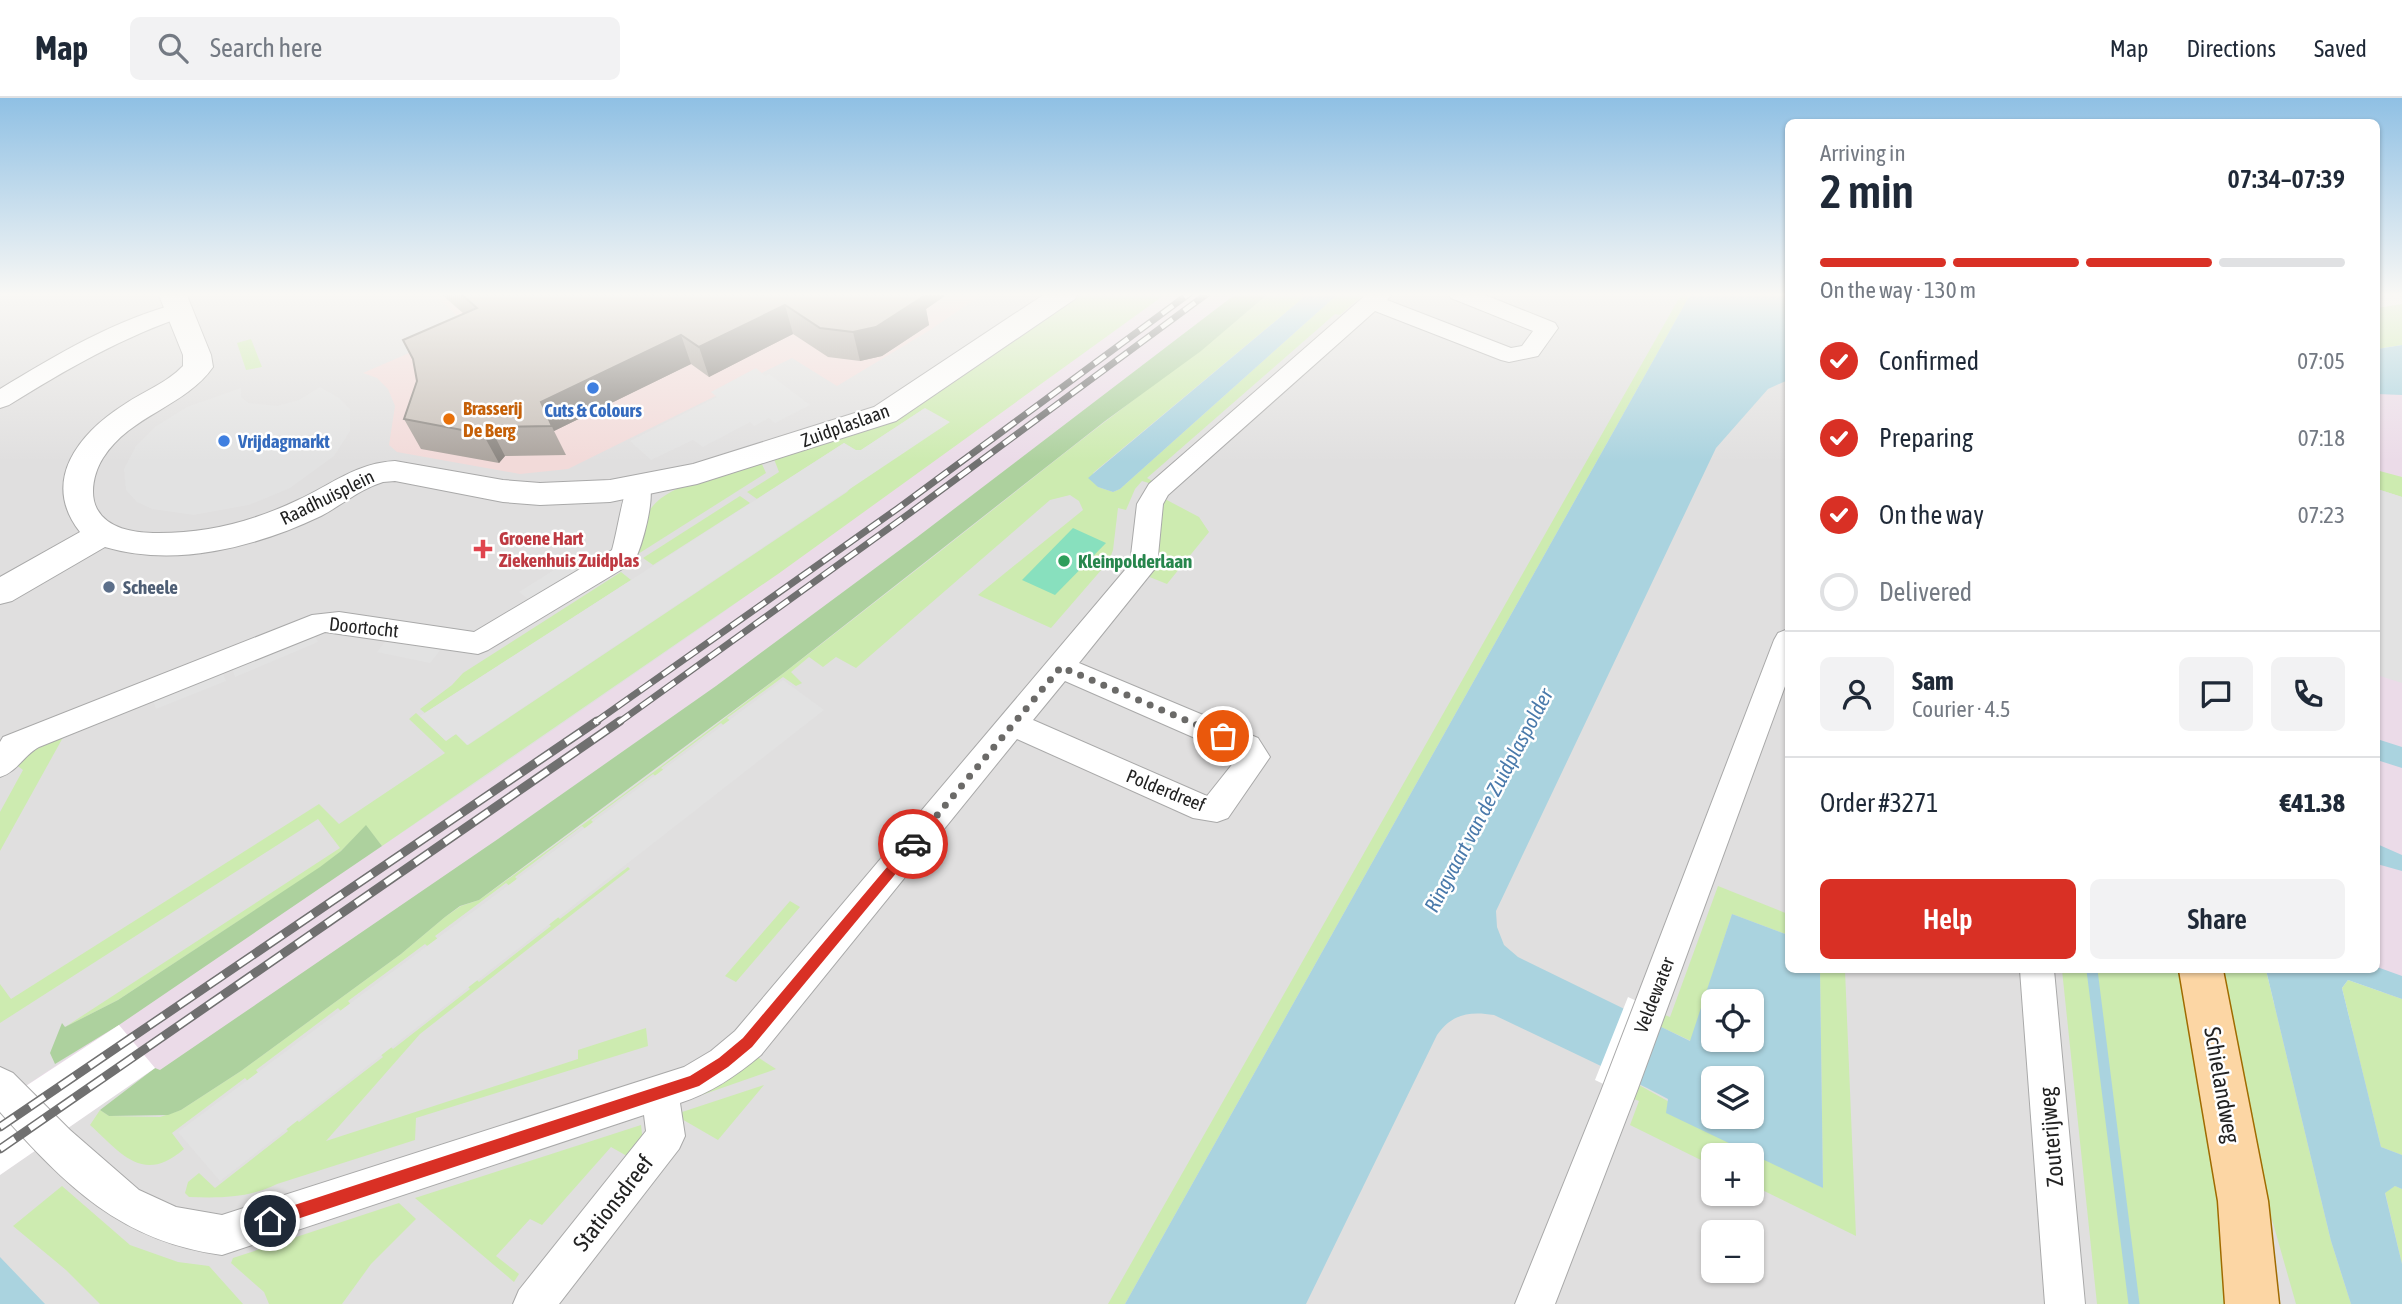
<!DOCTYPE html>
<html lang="en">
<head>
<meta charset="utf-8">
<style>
	body { margin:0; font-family:"Asap Condensed",sans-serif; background:#f2f2f3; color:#1f2937; height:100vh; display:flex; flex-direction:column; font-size:26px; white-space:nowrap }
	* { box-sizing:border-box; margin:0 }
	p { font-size:23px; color:#747a83 }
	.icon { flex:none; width:38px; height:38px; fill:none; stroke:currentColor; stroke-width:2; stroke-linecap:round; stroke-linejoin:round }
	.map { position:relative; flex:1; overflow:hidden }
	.drawer { position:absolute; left:1785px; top:21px; width:595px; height:854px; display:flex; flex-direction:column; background:#fff; border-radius:10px; box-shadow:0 2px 5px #0004 }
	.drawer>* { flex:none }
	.controls { position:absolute; left:1701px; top:891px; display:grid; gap:14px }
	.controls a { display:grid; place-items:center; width:63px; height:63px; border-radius:10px; background:#fff; box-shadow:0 2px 5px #0004; font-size:35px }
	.pin { position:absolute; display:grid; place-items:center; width:60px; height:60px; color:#fff; margin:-30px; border:4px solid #fff; border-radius:50%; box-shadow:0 2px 7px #0007 }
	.courier { position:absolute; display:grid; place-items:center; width:70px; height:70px; margin:-35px; border:5px solid #d93025; border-radius:50%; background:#fff; color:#222; box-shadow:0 2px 9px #0007 }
	.overview em { font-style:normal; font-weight:600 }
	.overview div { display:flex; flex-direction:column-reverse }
	.overview { display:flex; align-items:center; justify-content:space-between; height:119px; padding:0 35px }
	h1 { font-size:46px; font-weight:600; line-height:52px }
	.bar { display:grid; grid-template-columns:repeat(4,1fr); gap:10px 7px; align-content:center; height:84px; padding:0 35px }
	.bar i { height:9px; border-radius:5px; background:#e0e1e3 }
	.bar .current { background:#d93025 }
	.bar p { grid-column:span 4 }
	.line { display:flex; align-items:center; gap:18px; padding:0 35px; border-top:2px solid #e0e1e3 }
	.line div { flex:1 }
	.round { display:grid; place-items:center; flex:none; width:74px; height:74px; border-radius:10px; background:#f2f2f3 }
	ol { padding:0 35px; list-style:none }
	li { display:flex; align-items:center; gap:21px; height:77px }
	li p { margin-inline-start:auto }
	li .icon { padding:7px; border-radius:50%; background:#d93025; color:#fff; stroke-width:4 }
	li:last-child { color:#747a83 }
	li i { width:38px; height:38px; border:4px solid #e0e1e3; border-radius:50% }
	.button { display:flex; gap:14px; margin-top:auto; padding:14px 35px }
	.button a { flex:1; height:80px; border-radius:10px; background:#d93025; color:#fff; font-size:28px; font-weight:600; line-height:80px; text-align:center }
	.button a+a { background:#f2f2f3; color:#1f2937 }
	header { display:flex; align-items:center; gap:42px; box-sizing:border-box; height:98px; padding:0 35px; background:#fff; border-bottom:2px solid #e0e1e3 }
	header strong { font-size:33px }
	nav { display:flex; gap:38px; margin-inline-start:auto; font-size:24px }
	.search { width:490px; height:63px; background:#f2f2f3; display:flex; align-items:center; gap:18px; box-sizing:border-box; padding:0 24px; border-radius:10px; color:#747a83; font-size:26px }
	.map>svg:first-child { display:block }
	.residential { fill:#e0dfdf; fill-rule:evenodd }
	.commercial { fill:#f2dad9 }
	.industrial { fill:#ebdbe8 }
	.grass { fill:#cdebb0 }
	.forest { fill:#add19e }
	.pitch { fill:#88e0be }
	.parking { fill:#e2e2e2 }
	.water { fill:#aad3df; fill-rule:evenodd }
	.pier { fill:#fff }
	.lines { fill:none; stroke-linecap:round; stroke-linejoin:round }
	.stream { stroke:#aad3df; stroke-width:11 }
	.minor-casing { stroke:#a9a9a9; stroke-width:2 }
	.tertiary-casing { stroke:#a9a9a9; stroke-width:2 }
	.primary-casing { stroke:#a06b00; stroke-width:3 }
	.minor { fill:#fff; fill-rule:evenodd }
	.tertiary { fill:#fff; fill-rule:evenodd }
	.primary { fill:#fcd6a4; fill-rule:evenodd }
	.rail-far1-casing { stroke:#707070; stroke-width:7 }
	.rail-casing { stroke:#707070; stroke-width:9 }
	.rail-far1 { stroke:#fff; stroke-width:4.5; stroke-dasharray:14; stroke-linecap:butt }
	.rail { stroke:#fff; stroke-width:6; stroke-dasharray:18; stroke-linecap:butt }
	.wall { fill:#aba49e }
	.shaded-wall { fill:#8b8681 }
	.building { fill:#c7bfb8; stroke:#8b8681; stroke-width:2 }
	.route { fill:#d93025 }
	.done { stroke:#6b6a68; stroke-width:7; stroke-dasharray:0 12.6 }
	.shop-dot { fill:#3f7fe0; stroke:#fff; stroke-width:2.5 }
	.food-dot { fill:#e8710a; stroke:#fff; stroke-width:2.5 }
	.health-dot { fill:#e0444e; stroke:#fff; stroke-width:2.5 }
	.leisure-dot { fill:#2e9e5b; stroke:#fff; stroke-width:2.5 }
	.service-dot { fill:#5c6f8a; stroke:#fff; stroke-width:2.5 }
	.labels { text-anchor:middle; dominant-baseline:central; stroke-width:5; stroke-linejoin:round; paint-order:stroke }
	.food-label { font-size:19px; font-weight:bold; fill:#c56008; stroke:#fff; text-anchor:start }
	.shop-label { font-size:19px; font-weight:bold; fill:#366cbe; stroke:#fff }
	.street-label { font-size:19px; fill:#222; stroke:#fff }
	.health-label { font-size:19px; font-weight:bold; fill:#be3a42; stroke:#fff; text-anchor:start }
	.leisure-label { font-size:19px; font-weight:bold; fill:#27864d; stroke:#fff; text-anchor:start }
	.service-label { font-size:19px; font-weight:bold; fill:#4e5e75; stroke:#fff; text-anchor:start }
	.water-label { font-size:21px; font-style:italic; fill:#4a7aab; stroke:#fff }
	.near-street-label { font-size:23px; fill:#222; stroke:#fff }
</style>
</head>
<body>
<header>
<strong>Map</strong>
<div class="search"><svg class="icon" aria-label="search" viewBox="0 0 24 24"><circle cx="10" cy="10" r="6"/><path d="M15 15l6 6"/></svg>Search here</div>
<nav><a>Map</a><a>Directions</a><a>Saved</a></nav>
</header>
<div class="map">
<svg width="2402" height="1206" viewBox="0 0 2402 1206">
	<rect width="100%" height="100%" fill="#f2efe9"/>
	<!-- residential -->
	<path class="residential" d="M0,195H1788V872H2169L2402,949V1206H0ZM1713,903H1752V942H1713ZM1713,980H1752V1018H1713ZM1713,1057H1752V1096H1713ZM1713,1134H1752V1172H1713Z"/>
	<!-- commercial -->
	<path class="commercial" d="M433,195H984L930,232L837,288L792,260L568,371L520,376L397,354L389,347L395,308L388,291L377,280L363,275L469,229Z"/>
	<!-- industrial -->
	<path class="industrial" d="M1167,195H1237L916,440L716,588L498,741L160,973L155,970L0,1077V1005L482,681L714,521Z
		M2377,282L2402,284V961L2376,872Z"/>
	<!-- grass -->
	<path class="grass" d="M1079,195H1167L778,476L382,748L366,728L341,753L321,769L118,902L65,929L340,750L318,721L0,925V886L11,901L319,706L339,726L445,655L409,621L416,615L445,642L456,636L468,647L847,394L925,310L861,352H856L844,345L757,401L747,394L779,374L774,361L918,306Z
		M1269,195H1309L1093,375L1098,389L1113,394L1120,391L1339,195H1365L1340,217L1335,216L1147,380L1154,384L1152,386L1142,383L1135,391L1126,412L1118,410L1113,452L1109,463L1051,530L978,497L1083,412L1079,403L1070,397L1050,402L856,570L836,559L823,569L809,559L791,574L802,585L796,588L783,579L727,620L740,631L733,636L721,625L661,670L673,680L666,686L653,676L591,722L603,734L595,740L582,728L515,779L527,791L521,797L506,785L435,838L447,851L438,858L425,846L348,903L360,917L351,924L338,910L256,972L267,987L257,994L245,980L172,1035L184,1051C143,1087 121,1055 90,1027L100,1012L109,1018L160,1019L181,1012L241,973L401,856L445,819L461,808L479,802C675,662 864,514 1052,365C1124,308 1199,254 1269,195Z
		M1682,195H1691L1125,1206H1108Z
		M2402,206V247L2377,251V210Z
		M251,241L262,269L246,272L237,245Z
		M761,364L766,375L638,456C642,442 643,420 652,409C670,385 732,373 761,364Z
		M2376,372L2402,379V399L2377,391Z
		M740,398L750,405L653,467L643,460Z
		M1165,401L1199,419L1209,434L1167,486L1147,478Z
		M621,474L631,482L425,615L420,611L452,587L463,575Z
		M66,634L0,753V714L23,672L14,665L20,657Z
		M628,769L630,771L420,936L326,1043L578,961V952L646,930L648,948L416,1020L415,1042L277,1086C248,1100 222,1100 189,1099L185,1095L188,1084L199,1075L215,1090L288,1033L276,1018L285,1010L299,1024L383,959L370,945L380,938L393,951L470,891L458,878L466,871L479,884L551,828L538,815L547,809L560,821Z
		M1718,788L1788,816V837L1732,816L1691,943L1661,929L1665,917L1670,919Z
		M790,803L800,809L736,884L725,878Z
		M1820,872H1845L1856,1138L1752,1087V1057H1713V1068L1630,1027L1639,1003L1634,1001L1639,987L1823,1090Z
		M2062,872H2180L2235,1206H2097Z
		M2220,872H2266L2331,1143L2351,1206H2296L2261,1083Z
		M2348,882L2402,901V1057L2381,1049L2342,890Z
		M756,958L776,971L696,999Z
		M764,987L718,1042L680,1020L679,1015Z
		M641,1027L643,1045L634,1062L611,1049L542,1127L530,1121L496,1158L519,1176L514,1184L415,1100Z
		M62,1088L130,1147L178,1164L209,1168L243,1206H100L66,1172L13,1128Z
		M2395,1088L2402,1091V1166L2385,1094Z
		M399,1105L416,1121L371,1166L342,1206H269L264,1194L231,1165L233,1160Z"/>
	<!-- forest -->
	<path class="forest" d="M1237,195H1269L1201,253L1105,323L785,574L479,802L460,808L445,819L401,856L241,973L181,1012L168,1017L109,1018L100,1012L155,970L160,972L498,741L716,588L916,440Z
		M366,727L382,748L119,927L55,966L50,955L62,925L65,929L118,902L320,769L341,753Z"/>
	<!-- pitch -->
	<path class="pitch" d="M1073,430L1106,445L1055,497L1022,482Z"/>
	<!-- parking -->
	<path class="parking" d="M756,270L765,278L769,276L810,307L775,325L769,320L754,328L750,324L703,349L693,342L651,362L630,343L717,299L711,294Z
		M320,289L339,300L350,311V333L334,358L290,390L249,407L194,417L152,411L137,404L126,392L124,371L136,348L155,329L187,309L241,290V299L248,305L277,308L299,302Z
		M925,310L950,324L467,647L456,636L446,643L420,618L844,345L855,352H861Z
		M2377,391L2402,399V585L2377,577Z
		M586,452L598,461L531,503L519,494Z
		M313,533L318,544L235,579L231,568Z
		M388,540L441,551L430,565L377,554Z
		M221,571L226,583L156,611L152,599Z
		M783,582L824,612L220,1083L178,1034Z"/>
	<!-- water -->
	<path class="water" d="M1309,195H1339L1120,391L1113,394L1098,389L1088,380Z
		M1691,195H1788V282L1768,291L1716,350L1496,813L1497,829L1504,847L1518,859L1690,943L1732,816L1788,837V872H1820L1823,1090L1666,1015L1668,1001L1647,990L1494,917C1469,913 1452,916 1437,937L1306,1206H1125ZM1713,903H1752V942H1713ZM1713,980H1752V1018H1713Z
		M2402,247V297L2377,296V251Z
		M2377,641L2402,649V670L2377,662Z
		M2377,746L2402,757V773L2377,766Z
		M2377,869L2402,878V901L2348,882L2342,890L2381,1049L2402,1057V1091L2395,1088L2385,1095L2402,1166V1206H2351L2331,1143L2266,872H2376Z
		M0,1159L45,1206H0Z"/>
	<!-- pier -->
	<path class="pier" d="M1628,899L1665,916L1633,1000L1595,982Z
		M119,927L155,970L0,1077V1005Z"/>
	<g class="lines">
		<!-- stream -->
		<path class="stream" d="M2092,872L2134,1206"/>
		<!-- minor casing -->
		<g class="minor-casing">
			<path id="minor" d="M1368,195H1393L1387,202L1511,250L1522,248L1533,233L1451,200L1448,195H1480L1555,225L1558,230L1538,258L1509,264L1501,262L1375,213L1168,397L1163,406L1157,468L1079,565L1258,640L1270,659L1228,720L1217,724L1193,720L1017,641L761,957C736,978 711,995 680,1005L685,1038L679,1051L559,1206H513L519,1192L646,1033L644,1017L222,1157C120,1143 66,1088 0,1014V969L13,975L70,1032L139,1092L176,1109L222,1117L684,969L711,953L735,933L1130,466L1137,406L1149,386ZM1065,583L1236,658L1238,659L1207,698L1033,622Z
				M180,205L188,207L191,212L188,217C124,238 65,272 9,307L0,310V291C56,257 116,221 180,205Z
				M639,379L648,382C657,396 642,449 634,464L488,552L478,556L325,534L39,649C23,658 17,674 0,679V644L3,639L312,517L339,514L474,534L612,452C617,435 623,394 630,382Z
				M1788,531V580L1637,993L1555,1206H1515L1601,993L1774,542L1778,535Z
				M2020,872H2054L2085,1206H2045Z"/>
		</g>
		<!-- tertiary casing -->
		<g class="tertiary-casing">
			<path id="tertiary" d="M158,195H186L211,257L213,269C185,309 130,317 103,360C94,374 89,396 97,411C108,431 133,434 153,435C204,436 252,424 298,402C331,387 356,365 395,363L503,382L540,385L610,382L693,366L874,309L1046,195H1078L1075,201L896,323L697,386L610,404L540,407L503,404L395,383L383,384C360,391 342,407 321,418C256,449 176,470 105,449L12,503L0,506V479L80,434C40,383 79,335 125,306C144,293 167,285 183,268V257Z"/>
		</g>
		<!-- primary casing -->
		<g class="primary-casing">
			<path id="primary" d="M2179,872H2223L2268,1103L2279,1206H2225L2218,1103Z"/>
		</g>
		<!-- minor -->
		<use href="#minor" class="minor"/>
		<!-- tertiary -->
		<use href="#tertiary" class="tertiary"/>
		<!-- primary -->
		<use href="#primary" class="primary"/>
		<!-- rail-far1 casing -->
		<g class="rail-far1-casing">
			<path id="rail-far1" d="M594,625L897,411L1190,195
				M618,625L910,415L1208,195"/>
		</g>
		<!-- rail casing -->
		<g class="rail-casing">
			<path id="rail" d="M0,1029L597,623
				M0,1051L620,623"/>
		</g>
		<!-- rail-far1 -->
		<use href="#rail-far1" class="rail-far1"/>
		<!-- rail -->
		<use href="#rail" class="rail"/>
	</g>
	<!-- wall -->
	<path class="wall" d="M440,195H949L926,211L929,227L882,258L860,263L828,259L793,236L709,279L691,266L554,333L566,357L505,358L499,365L421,351L404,321L464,216Z"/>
	<!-- shaded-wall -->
	<path class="shaded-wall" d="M918,195H949L926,211L929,227L882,258L860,263L853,234Z
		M785,207L793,236L709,279L699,249Z
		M681,237L691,266L554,333L541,304Z
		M490,329L505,358L499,365L483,336Z"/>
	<!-- building -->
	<path class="building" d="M460,195H922L924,198L876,229L853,234L820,230L785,207L699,249L681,237L541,304L552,328L490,329L483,336L404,321L417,283L413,261L403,242L477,210Z"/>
	<!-- sky -->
	<linearGradient id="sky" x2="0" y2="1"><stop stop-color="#8fc0e4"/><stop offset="0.54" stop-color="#f9f8f5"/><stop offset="1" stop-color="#f9f8f5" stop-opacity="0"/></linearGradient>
	<rect width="2402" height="364" fill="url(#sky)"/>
	<!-- route -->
	<path class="route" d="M913,741L917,743V750L752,949L728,969L699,988L270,1130L265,1128L262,1123L265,1117L270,1115L690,978L719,960L743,940L909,743Z"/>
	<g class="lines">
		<!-- done -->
		<path class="done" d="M913,746L1061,569L1223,638"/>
	</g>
	<!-- markers -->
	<g class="shop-dot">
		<circle cx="593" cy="290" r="7"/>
		<circle cx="224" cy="343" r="7"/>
	</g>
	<circle class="food-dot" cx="449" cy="321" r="7"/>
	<path class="health-dot" d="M479.5 440.5h7v7h7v7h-7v7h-7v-7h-7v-7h7z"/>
	<circle class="leisure-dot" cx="1064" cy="463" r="7"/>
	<circle class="service-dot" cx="109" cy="489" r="7"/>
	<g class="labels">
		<!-- food labels -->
		<g class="food-label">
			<text x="463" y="310">Brasserij<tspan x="463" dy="22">De Berg</tspan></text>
		</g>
		<!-- shop labels -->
		<g class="shop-label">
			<text x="593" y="312">Cuts &amp; Colours</text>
			<text x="238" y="343" text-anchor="start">Vrijdagmarkt</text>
		</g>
		<!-- street labels -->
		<g class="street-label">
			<text transform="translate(845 327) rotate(-20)">Zuidplaslaan</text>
			<text transform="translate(327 399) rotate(-26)">Raadhuisplein</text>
			<text transform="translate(364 529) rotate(6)">Doortocht</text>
			<text transform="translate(1166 692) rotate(22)">Polderdreef</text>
			<text transform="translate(1654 897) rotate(-69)">Veldewater</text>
		</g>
		<!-- health labels -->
		<g class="health-label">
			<text x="499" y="440">Groene Hart<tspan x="499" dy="22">Ziekenhuis Zuidplas</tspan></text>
		</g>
		<!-- leisure labels -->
		<g class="leisure-label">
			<text x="1078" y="463">Kleinpolderlaan</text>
		</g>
		<!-- service labels -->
		<g class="service-label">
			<text x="123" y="489">Scheele</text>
		</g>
		<!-- water labels -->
		<g class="water-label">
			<text transform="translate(1488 702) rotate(-62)">Ringvaart van de Zuidplaspolder</text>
		</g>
		<!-- near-street labels -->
		<g class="near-street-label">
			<text transform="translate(2222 987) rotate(80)">Schielandweg</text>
			<text transform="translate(2051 1039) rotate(-95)">Zouterijweg</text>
			<text transform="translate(613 1105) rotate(-52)">Stationsdreef</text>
		</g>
	</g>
</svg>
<div class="controls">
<a><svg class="icon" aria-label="locate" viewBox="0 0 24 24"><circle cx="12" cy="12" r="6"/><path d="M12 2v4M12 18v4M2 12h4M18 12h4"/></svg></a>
<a><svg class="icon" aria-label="layers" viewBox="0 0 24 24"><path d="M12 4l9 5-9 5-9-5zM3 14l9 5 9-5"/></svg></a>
<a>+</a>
<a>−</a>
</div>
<div class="pin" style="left:1223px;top:638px;background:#ea580c"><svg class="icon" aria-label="bag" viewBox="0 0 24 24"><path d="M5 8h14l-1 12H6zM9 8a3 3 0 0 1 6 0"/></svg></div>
<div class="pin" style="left:270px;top:1123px;background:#1f2937"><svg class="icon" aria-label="home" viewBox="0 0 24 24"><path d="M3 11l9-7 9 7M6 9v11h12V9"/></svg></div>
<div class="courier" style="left:913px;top:746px"><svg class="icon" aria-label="car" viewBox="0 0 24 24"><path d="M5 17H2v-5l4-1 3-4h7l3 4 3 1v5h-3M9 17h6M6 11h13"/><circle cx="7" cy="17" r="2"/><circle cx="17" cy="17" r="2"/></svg></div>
<section class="drawer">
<div class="overview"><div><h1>2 min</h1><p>Arriving in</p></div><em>07:34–07:39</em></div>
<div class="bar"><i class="current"></i><i class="current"></i><i class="current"></i><i></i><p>On the way · 130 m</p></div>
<ol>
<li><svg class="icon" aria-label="check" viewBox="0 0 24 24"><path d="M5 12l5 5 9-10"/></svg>Confirmed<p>07:05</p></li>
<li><svg class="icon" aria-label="check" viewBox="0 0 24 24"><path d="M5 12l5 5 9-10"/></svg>Preparing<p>07:18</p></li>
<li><svg class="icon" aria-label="check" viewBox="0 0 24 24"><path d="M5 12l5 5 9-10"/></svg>On the way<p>07:23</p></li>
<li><i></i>Delivered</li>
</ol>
<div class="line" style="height:126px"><a class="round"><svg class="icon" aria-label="person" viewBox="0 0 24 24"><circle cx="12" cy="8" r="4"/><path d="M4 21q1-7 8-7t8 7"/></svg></a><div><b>Sam</b><p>Courier · 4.5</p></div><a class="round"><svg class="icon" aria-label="chat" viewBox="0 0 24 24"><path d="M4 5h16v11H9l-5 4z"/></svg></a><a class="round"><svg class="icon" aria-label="phone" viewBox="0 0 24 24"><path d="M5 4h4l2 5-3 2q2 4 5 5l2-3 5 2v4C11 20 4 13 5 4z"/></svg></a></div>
<div class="line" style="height:91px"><div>Order #3271</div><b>€41.38</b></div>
<div class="button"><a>Help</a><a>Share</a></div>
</section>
</div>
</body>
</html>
